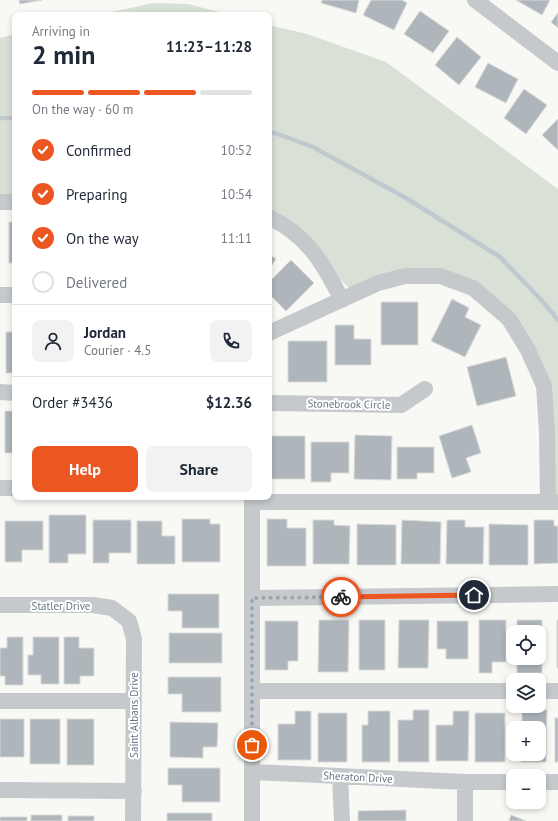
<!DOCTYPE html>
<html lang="en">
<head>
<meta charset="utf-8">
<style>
	body { margin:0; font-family:"PT Sans",sans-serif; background:#f2f2f3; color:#1f2937; height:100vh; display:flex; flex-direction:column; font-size:15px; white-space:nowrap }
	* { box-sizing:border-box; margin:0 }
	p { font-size:13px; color:#747a83 }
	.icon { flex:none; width:22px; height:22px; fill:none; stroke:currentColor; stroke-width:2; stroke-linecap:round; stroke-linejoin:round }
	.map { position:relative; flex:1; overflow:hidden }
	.side { position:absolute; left:12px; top:12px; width:260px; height:488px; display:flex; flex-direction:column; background:#fff; border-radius:8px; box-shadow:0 2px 6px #0003 }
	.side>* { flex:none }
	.controls { position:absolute; left:506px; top:625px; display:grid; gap:8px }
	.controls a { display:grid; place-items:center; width:40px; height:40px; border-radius:8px; background:#fff; box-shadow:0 2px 6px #0003; font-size:20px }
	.pin { position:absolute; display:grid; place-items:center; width:34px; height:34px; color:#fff; margin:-17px; border:2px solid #fff; border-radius:50%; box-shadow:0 1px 4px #0007 }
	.courier { position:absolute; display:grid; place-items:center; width:40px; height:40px; margin:-20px; border:3px solid #ec5621; border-radius:50%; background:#fff; color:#222; box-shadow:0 1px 5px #0007 }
	.summary em { font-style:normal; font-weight:600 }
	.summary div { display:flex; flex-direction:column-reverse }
	.summary { display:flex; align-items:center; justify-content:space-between; height:68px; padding:0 20px }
	h1 { font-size:26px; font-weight:600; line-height:30px }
	.bar { display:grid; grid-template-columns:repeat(4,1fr); gap:6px 4px; align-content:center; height:48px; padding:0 20px }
	.bar i { height:5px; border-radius:3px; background:#e0e1e3 }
	.bar .current { background:#ec5621 }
	.bar p { grid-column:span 4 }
	.line { display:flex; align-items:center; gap:10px; padding:0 20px; border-top:1px solid #e0e1e3 }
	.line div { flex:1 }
	.round { display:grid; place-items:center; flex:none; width:42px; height:42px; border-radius:8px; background:#f2f2f3 }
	ol { padding:0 20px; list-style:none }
	li { display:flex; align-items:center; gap:12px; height:44px }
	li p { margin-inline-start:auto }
	li .icon { padding:4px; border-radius:50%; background:#ec5621; color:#fff; stroke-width:4 }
	li:last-child { color:#747a83 }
	li i { width:22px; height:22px; border:2px solid #e0e1e3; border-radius:50% }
	.cta { display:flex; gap:8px; margin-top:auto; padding:8px 20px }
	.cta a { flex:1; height:46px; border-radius:8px; background:#ec5621; color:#fff; font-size:16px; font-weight:600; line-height:46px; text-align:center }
	.cta a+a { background:#f2f2f3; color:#1f2937 }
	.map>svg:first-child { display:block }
	.green { fill:#d9e0d6 }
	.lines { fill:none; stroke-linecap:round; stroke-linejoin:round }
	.stream { stroke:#bfcacf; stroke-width:4.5 }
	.building { fill:#aeb6bc; stroke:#d9d9d7 }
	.minor { stroke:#c5c9cc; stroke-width:16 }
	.done { stroke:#98a4ae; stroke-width:4; stroke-dasharray:0 7.2 }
	.route { stroke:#ec5621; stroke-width:5 }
	.labels { text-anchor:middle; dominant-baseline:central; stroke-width:4; stroke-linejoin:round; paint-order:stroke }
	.street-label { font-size:11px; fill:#657787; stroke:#fff }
</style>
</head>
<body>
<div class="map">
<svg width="558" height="821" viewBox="0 0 558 821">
	<rect width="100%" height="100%" fill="#f8f8f5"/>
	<!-- green -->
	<path class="green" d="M153,3L188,4L231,15H99Z
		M269,25L307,34L386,62L558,189V496H553L546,389L511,316L440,274L349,288L292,230L269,216Z
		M15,34V201H0V38Z"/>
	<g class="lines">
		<!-- stream -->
		<path class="stream" d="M0,118H15
			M269,133H275L313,147L406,198L500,257L545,304L558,320"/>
	</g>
	<!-- building -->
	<path class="building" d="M19,0H42L20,4Z
		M322,0H359L356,13L321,3Z
		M371,0H402L407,3L394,30L363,15Z
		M516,0H550L542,15Z
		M420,11L449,31L433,53L404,34Z
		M558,13V28L551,22Z
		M457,37L481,57L459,85L435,65Z
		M488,63L518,79L506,103L475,87Z
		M524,89L547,105L526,134L504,118Z
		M558,119V150L542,135Z
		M9,222H15V263H9Z
		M269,254L276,259L269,269Z
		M291,260L314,283L286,311L269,294V282Z
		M452,299L469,308L465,317L481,325L465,357L431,341Z
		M381,302H418V345H381Z
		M335,325H354V339H371V365H335Z
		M6,332H15V373H6Z
		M288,341H327V382H288Z
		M506,357L516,396L477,406L467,367Z
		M5,411H15V453H5Z
		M472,425L481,453L466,458L471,472L452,478L439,436Z
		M355,435L392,436L391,480L354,479Z
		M269,436H305V479H269Z
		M311,442H349V473H331V482H311Z
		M397,447H434V473H417V479H397Z
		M49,515H86V554H68V563H49Z
		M182,519H210V524H220V562H182Z
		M267,519H287V528H306V566H267Z
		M93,520H131V553H109V563H93Z
		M313,520H334V525L350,526L349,564H313Z
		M402,520L441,522L440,564H401Z
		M447,520H465V527H484L483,564H446Z
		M534,520H554V526H558V563L534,564Z
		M5,521H43V550H22V562H5Z
		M137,521H162V536H175V564H137Z
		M357,524L396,525V565H357Z
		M489,524L528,525V565H489Z
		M168,594H219V628H182V611H168Z
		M319,620H349L348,672H318Z
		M359,620H385V670H359Z
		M399,620H429L428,668H398Z
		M479,620H506V662H492V673H479Z
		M517,620H542V673H517V658H539V632H517Z
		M557,620H558V668H557Z
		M265,621H298V661H288V670H265Z
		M437,621H468V659H446V649H437Z
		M169,633H222V663H169Z
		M7,637H23V685H5V676H0V648H7Z
		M33,637H59V684H41V675H28V655H33Z
		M64,637H79V648H94V676H80V684H64Z
		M168,677H221V712H182V694H168Z
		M413,710H429V762H398V720H413Z
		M522,710H547L546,762H521V754H539V728H522Z
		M295,711H311V760H278V724H295Z
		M368,711H390V762H362V725H368Z
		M453,711H469L468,761H436V725H453Z
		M318,713H347V762H318Z
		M475,713H505V762H475Z
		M555,718H558V762H555Z
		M0,719H24V757H0Z
		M30,719H60V764H30Z
		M67,719H94V765H67Z
		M170,722L218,723L217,747H203V758L170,757Z
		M168,768H220V802H182V785H168Z
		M406,810V821H358V811Z
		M167,813H212V821H167Z
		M31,815H62V821H31Z
		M511,815L526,821H509Z
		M68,816H94V821H68Z
		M0,817H27V821H0Z"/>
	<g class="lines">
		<!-- minor -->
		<path class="minor" d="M475,0L558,63
			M0,202H15
			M269,217C308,236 323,263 342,300
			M0,295H15
			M269,333L378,283L405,276H440L473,288L509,319L528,350L544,386L547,432L548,502
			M0,392L15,393
			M269,403L401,405L425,389
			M0,488H15
			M252,497V821
			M252,502H558
			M252,598L558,594
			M0,605H93L112,608L129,621L134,639L133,821
			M252,691H513
			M539,691H558
			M0,701H134
			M252,772L465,782H513
			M340,776L342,821
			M465,782V821
			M539,782H558
			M0,790L134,791"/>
	</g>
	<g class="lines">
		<!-- done -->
		<path class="done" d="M252,745V598L341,597"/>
		<!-- route -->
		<path class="route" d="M341,597L474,595"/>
	</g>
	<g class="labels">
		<!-- street labels -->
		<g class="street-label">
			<text transform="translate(349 404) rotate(1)">Stonebrook Circle</text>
			<text x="61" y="606">Statler Drive</text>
			<text transform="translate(134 715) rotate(-90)">Saint Albans Drive</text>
			<text transform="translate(358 777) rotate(3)">Sheraton Drive</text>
		</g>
	</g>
</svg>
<div class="controls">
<a><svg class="icon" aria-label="locate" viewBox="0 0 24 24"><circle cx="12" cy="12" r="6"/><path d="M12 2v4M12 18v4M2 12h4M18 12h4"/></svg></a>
<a><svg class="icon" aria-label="layers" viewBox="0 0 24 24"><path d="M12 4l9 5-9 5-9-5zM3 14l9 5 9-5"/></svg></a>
<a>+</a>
<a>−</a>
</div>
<div class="pin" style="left:252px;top:745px;background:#ea580c"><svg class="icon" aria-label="bag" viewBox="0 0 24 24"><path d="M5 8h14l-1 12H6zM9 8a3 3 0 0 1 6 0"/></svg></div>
<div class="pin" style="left:474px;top:595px;background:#1f2937"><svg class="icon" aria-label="home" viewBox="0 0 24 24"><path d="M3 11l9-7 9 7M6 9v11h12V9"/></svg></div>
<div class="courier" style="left:341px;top:597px"><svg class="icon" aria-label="bike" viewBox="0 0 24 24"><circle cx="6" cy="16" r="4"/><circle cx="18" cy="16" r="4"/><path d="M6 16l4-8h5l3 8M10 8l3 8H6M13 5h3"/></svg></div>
<section class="side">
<div class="summary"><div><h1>2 min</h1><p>Arriving in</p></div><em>11:23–11:28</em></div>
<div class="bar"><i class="current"></i><i class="current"></i><i class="current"></i><i></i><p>On the way · 60 m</p></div>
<ol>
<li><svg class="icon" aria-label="check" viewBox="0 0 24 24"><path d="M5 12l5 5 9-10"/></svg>Confirmed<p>10:52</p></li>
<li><svg class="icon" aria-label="check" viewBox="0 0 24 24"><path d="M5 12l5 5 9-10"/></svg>Preparing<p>10:54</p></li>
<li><svg class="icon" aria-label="check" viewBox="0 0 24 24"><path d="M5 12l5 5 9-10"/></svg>On the way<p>11:11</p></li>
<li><i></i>Delivered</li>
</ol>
<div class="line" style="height:72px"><a class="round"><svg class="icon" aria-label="person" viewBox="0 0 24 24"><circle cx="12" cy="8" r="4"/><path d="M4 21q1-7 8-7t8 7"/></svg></a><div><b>Jordan</b><p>Courier · 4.5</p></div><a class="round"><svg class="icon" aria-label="phone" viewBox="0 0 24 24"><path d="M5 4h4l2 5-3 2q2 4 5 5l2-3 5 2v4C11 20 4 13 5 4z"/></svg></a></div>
<div class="line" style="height:52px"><div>Order #3436</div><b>$12.36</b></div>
<div class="cta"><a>Help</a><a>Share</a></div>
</section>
</div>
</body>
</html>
